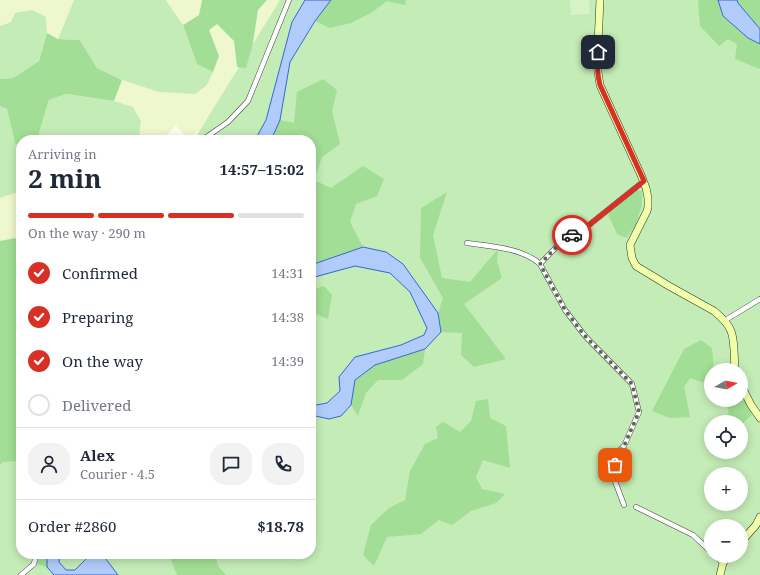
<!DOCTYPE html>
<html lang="en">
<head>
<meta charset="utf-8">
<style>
	body { margin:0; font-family:"Noto Serif",serif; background:#f2f2f3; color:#1f2937; height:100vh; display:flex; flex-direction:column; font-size:15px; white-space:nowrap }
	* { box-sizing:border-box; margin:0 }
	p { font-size:13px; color:#747a83 }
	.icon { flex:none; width:22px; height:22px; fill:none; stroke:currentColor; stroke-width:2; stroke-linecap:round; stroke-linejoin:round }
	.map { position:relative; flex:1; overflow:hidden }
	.details { position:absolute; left:16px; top:135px; width:300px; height:424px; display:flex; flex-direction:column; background:#fff; border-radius:16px; box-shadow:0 2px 10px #0003 }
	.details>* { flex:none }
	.needle { width:26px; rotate:81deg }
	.controls { position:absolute; left:704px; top:363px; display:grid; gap:8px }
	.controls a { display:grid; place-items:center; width:44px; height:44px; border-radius:50%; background:#fff; box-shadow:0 2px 10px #0003; font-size:20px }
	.pin { position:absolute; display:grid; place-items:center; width:34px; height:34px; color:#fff; margin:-17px; border-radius:8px; box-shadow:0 2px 6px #0006 }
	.courier { position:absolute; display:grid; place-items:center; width:40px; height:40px; margin:-20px; border:3px solid #d93025; border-radius:50%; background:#fff; color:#222; box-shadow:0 1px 5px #0007 }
	.overview em { font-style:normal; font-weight:700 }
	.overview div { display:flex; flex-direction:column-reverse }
	.overview { display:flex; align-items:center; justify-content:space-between; height:68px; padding:0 12px }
	h1 { font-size:26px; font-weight:700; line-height:30px }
	.bar { display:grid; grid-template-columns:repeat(4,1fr); gap:6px 4px; align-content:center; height:48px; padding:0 12px }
	.bar i { height:5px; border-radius:3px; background:#e0e1e3 }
	.bar .on { background:#d93025 }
	.bar p { grid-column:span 4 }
	.line { display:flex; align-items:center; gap:10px; padding:0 12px; border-top:1px solid #e0e1e3 }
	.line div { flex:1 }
	.round { display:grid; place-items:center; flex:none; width:42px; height:42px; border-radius:16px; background:#f2f2f3 }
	ol { padding:0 12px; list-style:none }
	li { display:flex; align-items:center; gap:12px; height:44px }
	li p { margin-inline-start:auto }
	li .icon { padding:4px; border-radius:50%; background:#d93025; color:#fff; stroke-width:4 }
	li:last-child { color:#747a83 }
	li i { width:22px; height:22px; border:2px solid #e0e1e3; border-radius:50% }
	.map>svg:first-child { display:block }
	.farmland { fill:#eff7ce }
	.green { fill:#c4ecb6; fill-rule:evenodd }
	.forest { fill:#a2de95 }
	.pitch { fill:#d9f3c9 }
	.water { fill:#b1cbfa; stroke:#3368d6 }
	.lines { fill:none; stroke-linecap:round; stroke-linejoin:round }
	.street-casing { stroke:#414141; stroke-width:5.5 }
	.secondary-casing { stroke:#303030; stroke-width:8 }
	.street { stroke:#fff; stroke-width:4.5 }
	.secondary { stroke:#f1ffab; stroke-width:7 }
	.done { stroke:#62625d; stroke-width:4; stroke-dasharray:0 7.2 }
	.route { stroke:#d93025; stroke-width:5 }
</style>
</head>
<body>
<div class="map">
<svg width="760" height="575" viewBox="0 0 760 575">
	<rect width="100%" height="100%" fill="#fefff0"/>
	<!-- farmland -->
	<path class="farmland" d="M0,0H74L58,39L47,33L46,17L11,22L0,26Z
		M166,0H202L199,15L183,25Z
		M267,0H286L265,48L253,43L258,10Z
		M217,23L234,41L237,67L223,99L232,110L188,138L176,126L161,140H139L141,121L133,107L114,101L122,80L159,92L209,30Z
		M21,191V246L15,238L0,241V198Z"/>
	<!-- green -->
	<path class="green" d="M74,0H166L183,25L197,64L213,72L207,85L195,94L159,92L122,80L97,68L80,40L58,39Z
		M280,0H760V575H0V455L21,421V554H311V140H194ZM711,370H741V400H711ZM711,422H741V452H711ZM711,474H741V504H711ZM711,526H741V556H711Z
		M32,10L46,17L47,33L39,61L13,78L0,79V26L11,22L15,13Z
		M66,94L114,101L133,107L141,121L139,140H37L49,100Z
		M0,106L7,109L15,142L21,146V191L0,198Z"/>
	<!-- forest -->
	<path class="forest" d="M202,0H267L258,10L253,43L246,68L237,67L234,41L217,24L209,30L219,56L213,72L197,64L183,25L199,15Z
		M331,0H406L405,5L387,1L371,13L351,23L330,28L315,21Z
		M699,0H718L723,16L748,38L760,44V69L735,59L737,44L728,39L719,46L700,26L698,2Z
		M737,0H760V29L738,3Z
		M47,33L58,39L80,40L97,68L122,80L114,101L66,94L49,100L37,140H21V146L15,143L7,109L0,106V79L13,78L39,61Z
		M323,79L337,90L332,111L340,144L322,157L314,180L331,188L363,166L384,179L377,196L356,204L350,222L363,247L311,265V140H271L280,120L294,123L297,92Z
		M636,190L642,191V205L636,224L627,238L617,234L608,214Z
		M447,192L433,235L442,278L470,282L498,249L497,261L502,278L464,304L506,359L474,367L461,355L462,333L441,332L438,313L443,298L420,258L421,208Z
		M15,238L21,246V461L2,462L0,465V241Z
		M324,286L332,295L328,319L311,312V290Z
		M701,340L712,348L714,370H711V385L690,378L684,387L690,417L670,418L652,411L684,349Z
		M425,349L423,364L402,380H378L366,393L358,416L351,405L355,380L375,365Z
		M741,393L752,415L741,425V422H725L729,411L723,400H741Z
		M488,399L490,418L506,426L510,468L483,460L476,477L482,489L505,494L496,503L471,511L452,525L439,520L421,534L387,537L374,566L363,555L371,525L389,508L405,500L410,471L425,444L438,438L436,427L443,422L460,432L471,421L476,401Z
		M40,554H47V567L37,564Z
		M169,554H215L218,566L226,575H177Z"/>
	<!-- pitch -->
	<path class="pitch" d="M570,0H589L590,14L571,15Z"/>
	<!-- water -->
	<path class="water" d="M305,0H331L315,21L290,62L280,120L271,140H255L266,120L292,22Z
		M718,0H737L738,3L760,29V44L748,38L723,16Z
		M363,247L386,252L403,264L438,313L441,332L425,349L375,365L355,380L351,405L341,416L329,419L311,415V406L327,403L340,391L339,377L355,357L401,345L424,335L427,328L410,292L390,273L355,266L311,278V265Z
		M47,554H60L59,562L66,570H75L90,555H103L118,575H54L47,567Z"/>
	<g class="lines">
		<!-- street casing -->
		<g class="street-casing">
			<path id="street" d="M200,140L205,138L228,122L248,101L289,0
				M467,243C489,246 523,248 540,264L565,310L585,336L632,384L639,412L624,446L617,453L613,476L624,505
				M540,264L565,238L584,229L644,181
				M724,321L760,299
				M636,507L693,535L711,552
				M715,556L723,563
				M21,575L34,564L36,554"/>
		</g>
		<!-- secondary casing -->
		<g class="secondary-casing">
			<path id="secondary" d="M600,0L597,65L600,85L641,175L646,188L648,198V207L647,211L630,245L632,258L636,266L641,269L669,286L714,311C720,316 728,323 731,331C735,341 734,359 735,370
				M741,385L751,405L760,418
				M741,542L756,525L760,517
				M720,575L723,563L729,556"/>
		</g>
		<!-- street -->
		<use href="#street" class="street"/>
		<!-- secondary -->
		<use href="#secondary" class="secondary"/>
	</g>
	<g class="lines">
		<!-- done -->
		<path class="done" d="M572,235L565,238L540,264L565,310L585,336L632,384L639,412L624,446L617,454L615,465"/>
		<!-- route -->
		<path class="route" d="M572,235L584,229L644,181L600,85C597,74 597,63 598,52"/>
	</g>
</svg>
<div class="controls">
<a><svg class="needle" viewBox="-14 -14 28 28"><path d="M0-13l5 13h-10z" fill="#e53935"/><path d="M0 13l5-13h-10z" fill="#747a83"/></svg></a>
<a><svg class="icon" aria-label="locate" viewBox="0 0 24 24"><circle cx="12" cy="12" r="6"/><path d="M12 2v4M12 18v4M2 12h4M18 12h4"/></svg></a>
<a>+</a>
<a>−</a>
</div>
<div class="pin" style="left:615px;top:465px;background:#ea580c"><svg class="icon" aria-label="bag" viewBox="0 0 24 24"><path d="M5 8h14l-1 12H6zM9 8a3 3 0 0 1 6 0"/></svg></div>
<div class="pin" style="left:598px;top:52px;background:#1f2937"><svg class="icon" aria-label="home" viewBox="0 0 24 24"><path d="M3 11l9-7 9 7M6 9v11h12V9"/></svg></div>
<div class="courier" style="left:572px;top:235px"><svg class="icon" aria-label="car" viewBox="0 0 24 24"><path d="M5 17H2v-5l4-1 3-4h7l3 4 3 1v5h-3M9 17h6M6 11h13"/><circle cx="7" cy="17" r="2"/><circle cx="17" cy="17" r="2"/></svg></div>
<section class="details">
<div class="overview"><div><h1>2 min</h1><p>Arriving in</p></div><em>14:57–15:02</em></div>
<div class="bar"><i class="on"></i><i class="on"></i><i class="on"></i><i></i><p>On the way · 290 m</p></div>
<ol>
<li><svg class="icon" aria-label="check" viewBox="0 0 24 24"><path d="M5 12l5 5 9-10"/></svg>Confirmed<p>14:31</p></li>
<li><svg class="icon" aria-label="check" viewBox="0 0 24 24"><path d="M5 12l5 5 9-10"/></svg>Preparing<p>14:38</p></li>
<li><svg class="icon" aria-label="check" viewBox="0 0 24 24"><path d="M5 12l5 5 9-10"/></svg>On the way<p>14:39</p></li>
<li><i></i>Delivered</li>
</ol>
<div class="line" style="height:72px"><a class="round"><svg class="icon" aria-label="person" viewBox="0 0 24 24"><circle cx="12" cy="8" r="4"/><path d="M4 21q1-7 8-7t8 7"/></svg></a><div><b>Alex</b><p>Courier · 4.5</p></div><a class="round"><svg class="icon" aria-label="chat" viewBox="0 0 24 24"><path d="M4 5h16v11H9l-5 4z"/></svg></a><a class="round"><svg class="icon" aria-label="phone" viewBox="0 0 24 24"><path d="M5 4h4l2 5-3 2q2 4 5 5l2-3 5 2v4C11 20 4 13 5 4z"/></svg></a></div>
<div class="line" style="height:52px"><div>Order #2860</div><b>$18.78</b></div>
</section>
</div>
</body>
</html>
